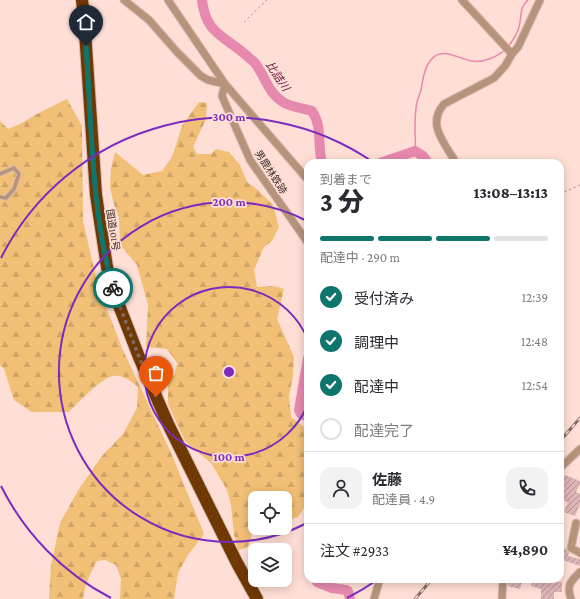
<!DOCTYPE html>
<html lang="ja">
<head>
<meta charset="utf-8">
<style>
	body { margin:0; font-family:"Crimson Pro","Noto Sans JP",serif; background:#f2f2f3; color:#2b2b33; height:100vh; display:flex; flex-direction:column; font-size:15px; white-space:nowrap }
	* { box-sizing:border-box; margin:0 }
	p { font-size:13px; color:#7c7c81 }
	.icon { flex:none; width:22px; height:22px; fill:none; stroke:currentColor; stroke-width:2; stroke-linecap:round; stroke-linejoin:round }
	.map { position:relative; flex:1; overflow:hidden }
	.side { position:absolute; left:304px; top:159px; width:260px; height:424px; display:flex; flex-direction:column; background:#fff; border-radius:12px; box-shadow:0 2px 10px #0003 }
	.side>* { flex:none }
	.fabs { position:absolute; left:248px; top:491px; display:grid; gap:8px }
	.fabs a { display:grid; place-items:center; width:44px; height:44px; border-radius:8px; background:#fff; box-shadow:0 2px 10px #0003; font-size:20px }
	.pin { position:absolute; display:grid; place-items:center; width:34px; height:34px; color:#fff; margin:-41px -17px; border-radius:50% 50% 50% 0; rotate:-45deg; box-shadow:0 0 4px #0007 }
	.pin .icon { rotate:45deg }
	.courier { position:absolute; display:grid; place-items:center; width:40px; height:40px; margin:-20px; border:3px solid #0f766e; border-radius:50%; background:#fff; color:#222; box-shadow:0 1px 5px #0007 }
	.headline em { font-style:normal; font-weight:800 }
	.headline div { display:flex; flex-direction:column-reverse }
	.headline { display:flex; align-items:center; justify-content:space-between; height:68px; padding:0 16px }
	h1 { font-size:26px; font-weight:800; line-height:30px }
	.bar { display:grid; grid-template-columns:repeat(4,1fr); gap:6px 4px; align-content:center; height:48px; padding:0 16px }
	.bar i { height:5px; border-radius:3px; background:#e1e1e2 }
	.bar .active { background:#0f766e }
	.bar p { grid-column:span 4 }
	.line { display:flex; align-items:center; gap:10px; padding:0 16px; border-top:1px solid #e1e1e2 }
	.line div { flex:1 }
	.round { display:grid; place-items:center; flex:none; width:42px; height:42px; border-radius:12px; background:#f2f2f3 }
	ol { padding:0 16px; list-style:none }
	li { display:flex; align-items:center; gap:12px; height:44px }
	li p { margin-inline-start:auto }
	li .icon { padding:4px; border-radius:50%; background:#0f766e; color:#fff; stroke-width:4 }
	li:last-child { color:#7c7c81 }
	li i { width:22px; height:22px; border:2px solid #e1e1e2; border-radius:50% }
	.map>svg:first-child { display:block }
	.forest { fill:url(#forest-firs) }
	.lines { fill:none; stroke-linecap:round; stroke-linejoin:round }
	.stream { stroke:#e789af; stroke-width:1.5 }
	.river { stroke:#e789af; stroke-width:10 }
	.building { fill:url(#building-hatch) }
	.lane-casing { stroke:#d8bbb3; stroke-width:5.5 }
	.street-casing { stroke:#d8bbb3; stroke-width:9 }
	.highway-casing { stroke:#d8bbb3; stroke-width:14 }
	.path { stroke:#a48b85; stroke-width:1; stroke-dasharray:2 3; stroke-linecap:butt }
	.lane { stroke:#b7937b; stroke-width:3.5 }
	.street { stroke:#b7937b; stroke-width:7 }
	.highway { stroke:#703803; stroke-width:12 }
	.rail-casing { stroke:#826c67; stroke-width:3 }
	.rail { stroke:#ffded5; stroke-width:1.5; stroke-dasharray:4.5; stroke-linecap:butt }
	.done { stroke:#806b65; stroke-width:4; stroke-dasharray:0 7.2 }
	.route { stroke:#0f766e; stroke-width:5 }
	.ring { fill:none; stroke:#7b2cbf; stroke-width:2 }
	.labels { text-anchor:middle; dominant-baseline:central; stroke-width:3.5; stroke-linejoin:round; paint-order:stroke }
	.street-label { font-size:10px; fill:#3c2d29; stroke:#ffded5 }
	.water-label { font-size:11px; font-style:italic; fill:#68153f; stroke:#ffded5 }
	.centre { fill:#7b2cbf; stroke:#ffded5; stroke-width:2 }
	.ring-label { font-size:12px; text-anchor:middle; font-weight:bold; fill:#7b2cbf; stroke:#ffded5; stroke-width:3.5; stroke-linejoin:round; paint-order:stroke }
</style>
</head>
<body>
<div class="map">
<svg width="580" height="599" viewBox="0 0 580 599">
	<defs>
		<pattern id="forest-firs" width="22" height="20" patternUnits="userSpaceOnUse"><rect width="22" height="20" fill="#f1bf76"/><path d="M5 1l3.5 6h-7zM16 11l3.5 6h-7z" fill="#d0a466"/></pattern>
		<pattern id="building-hatch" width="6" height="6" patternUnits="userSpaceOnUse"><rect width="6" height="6" fill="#deb5b7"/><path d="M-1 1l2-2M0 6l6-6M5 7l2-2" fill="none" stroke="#b59495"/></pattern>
	</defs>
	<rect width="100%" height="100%" fill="#ffded5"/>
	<!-- forest -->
	<path class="forest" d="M67,99L82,126L83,221L98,286L122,348L172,455L204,534L188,555L178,573L174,599H120L121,579L116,565L105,560L97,561C90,573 85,585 83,599H49L51,565L60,523L79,489L102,456L123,434L137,408L138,387C131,381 123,374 113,376C101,378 78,403 69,412H32L14,400L4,369L0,365V121L8,129L20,124L35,115Z
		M199,102L207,103L206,119L193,147L197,154H211L216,149L229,152L240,165L247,182L258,190L273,205L279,227L272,241L264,247L254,270L257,287L274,286L284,289L277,319L294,357L293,376L289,397L291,417L307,429L308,435V502L298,517L287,520L285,519V498H255C255,514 255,533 247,548L238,550L234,535L231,505L227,490L211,463L185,441L168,404V381L175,374L177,363L167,349L146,347L148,305L137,265L120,245L119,218L114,204L110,187L111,168L115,152L143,175L162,171L172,157L182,126Z"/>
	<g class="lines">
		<!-- stream -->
		<path class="stream" d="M508,47C513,40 517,35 519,27C522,17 519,7 528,0
			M415,151C416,144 415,137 415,130C415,121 415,111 417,102C418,98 420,94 421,90C423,81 423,70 430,61C441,45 458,59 472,61C483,63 497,57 506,49"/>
		<!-- river -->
		<path class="river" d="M202,0C206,34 223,35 246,55C248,57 252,60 255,63C265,76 268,93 283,102C290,107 303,108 312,111C323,127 317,145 322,163
			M380,163L415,151L423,156L428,163
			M308,358L299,410L301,414L308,417
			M317,579V582L332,588L346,590L348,591L350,599"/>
	</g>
	<!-- building -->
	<path class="building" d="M560,473L580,481V484L576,492L580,494V504L575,516L564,512L568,502L560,499Z
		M560,547L566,549L569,553L568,556L580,559V566L560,559Z
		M508,579H523L520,589L508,586Z
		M533,579H541V581L562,582V591L561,592H554V599H541V589L531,586Z"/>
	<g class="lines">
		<!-- lane casing -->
		<g class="lane-casing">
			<path id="lane" d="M0,174L14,168L19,174L14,189L6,198L0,197"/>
		</g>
		<!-- street casing -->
		<g class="street-casing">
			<path id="street" d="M124,0L149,20L177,52L201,76L208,80L225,84
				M168,0L225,84L308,180
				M462,0L512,54
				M225,84L222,96L250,160L308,243
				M456,163C445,143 426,125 444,104L494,78L505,66L512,54L518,47L540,0
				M560,468L580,449
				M576,523L571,548L580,553
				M374,599L380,579
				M502,599L503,579
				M571,599C566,585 571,581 580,572"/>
		</g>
		<!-- highway casing -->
		<g class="highway-casing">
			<path id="highway" d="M82,0L84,17L96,195L107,267L115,295L139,357L168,424L237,563L257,599"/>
		</g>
		<!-- path -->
		<path class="path" d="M244,22L267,0
			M560,194L580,185"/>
		<!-- lane -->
		<use href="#lane" class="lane"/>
		<!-- street -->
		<use href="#street" class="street"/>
		<!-- highway -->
		<use href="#highway" class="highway"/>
		<!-- rail casing -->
		<g class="rail-casing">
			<path id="rail" d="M560,441L580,418
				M415,599L432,579"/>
		</g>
		<!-- rail -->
		<use href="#rail" class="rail"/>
	</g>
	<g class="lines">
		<!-- done -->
		<path class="done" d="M113,288L139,357L156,397"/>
		<!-- route -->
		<path class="route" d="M86,46C92,127 91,210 113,288"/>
	</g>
	<!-- distance rings -->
	<g class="ring">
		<path d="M308 404A85 85 0 1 1 308 340"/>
		<path d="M307 523A170 170 0 1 1 307 221"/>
		<path d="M377 580A255 255 0 0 1 347 598M111 598A255 255 0 0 1 1 486M1 258A255 255 0 0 1 373 162"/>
	</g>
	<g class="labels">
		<!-- street labels -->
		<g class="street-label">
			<text transform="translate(271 172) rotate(57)">男鹿林鉄跡</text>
			<text transform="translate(113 230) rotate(81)">国道101号</text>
		</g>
		<!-- water labels -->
		<g class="water-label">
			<text transform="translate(278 76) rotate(56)">比詰川</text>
		</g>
	</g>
	<circle cx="229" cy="372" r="6" class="centre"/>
	<g class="ring-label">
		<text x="229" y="121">300 m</text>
		<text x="229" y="206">200 m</text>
		<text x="229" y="461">100 m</text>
	</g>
</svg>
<div class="fabs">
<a><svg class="icon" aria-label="locate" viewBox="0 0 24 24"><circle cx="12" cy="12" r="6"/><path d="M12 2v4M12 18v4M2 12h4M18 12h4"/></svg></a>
<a><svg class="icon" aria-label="layers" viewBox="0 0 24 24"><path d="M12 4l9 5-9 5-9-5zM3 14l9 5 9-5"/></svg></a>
</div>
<div class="pin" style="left:156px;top:397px;background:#ea580c"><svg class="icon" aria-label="bag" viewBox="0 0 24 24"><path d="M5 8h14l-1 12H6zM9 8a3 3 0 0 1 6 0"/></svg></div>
<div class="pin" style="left:86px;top:46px;background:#1f2937"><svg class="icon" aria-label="home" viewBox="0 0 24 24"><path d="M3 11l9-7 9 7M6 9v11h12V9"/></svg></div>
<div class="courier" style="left:113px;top:288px"><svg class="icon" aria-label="bike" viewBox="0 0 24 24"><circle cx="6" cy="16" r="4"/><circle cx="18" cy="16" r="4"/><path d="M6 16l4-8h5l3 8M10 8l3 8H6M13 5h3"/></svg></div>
<section class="side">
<div class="headline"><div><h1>3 分</h1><p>到着まで</p></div><em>13:08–13:13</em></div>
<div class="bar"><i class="active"></i><i class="active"></i><i class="active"></i><i></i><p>配達中 · 290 m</p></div>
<ol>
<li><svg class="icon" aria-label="check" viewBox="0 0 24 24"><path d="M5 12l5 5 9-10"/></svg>受付済み<p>12:39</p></li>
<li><svg class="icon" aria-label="check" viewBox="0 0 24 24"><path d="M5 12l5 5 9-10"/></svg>調理中<p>12:48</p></li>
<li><svg class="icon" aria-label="check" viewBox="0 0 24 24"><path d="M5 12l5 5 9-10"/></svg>配達中<p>12:54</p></li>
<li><i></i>配達完了</li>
</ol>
<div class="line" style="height:72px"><a class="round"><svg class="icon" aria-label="person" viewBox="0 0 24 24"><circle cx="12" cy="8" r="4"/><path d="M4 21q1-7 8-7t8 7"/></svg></a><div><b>佐藤</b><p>配達員 · 4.9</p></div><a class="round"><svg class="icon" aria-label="phone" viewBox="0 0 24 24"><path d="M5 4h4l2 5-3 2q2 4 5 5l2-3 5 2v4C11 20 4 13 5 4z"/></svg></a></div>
<div class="line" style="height:52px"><div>注文 #2933</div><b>¥4,890</b></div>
</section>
</div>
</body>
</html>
